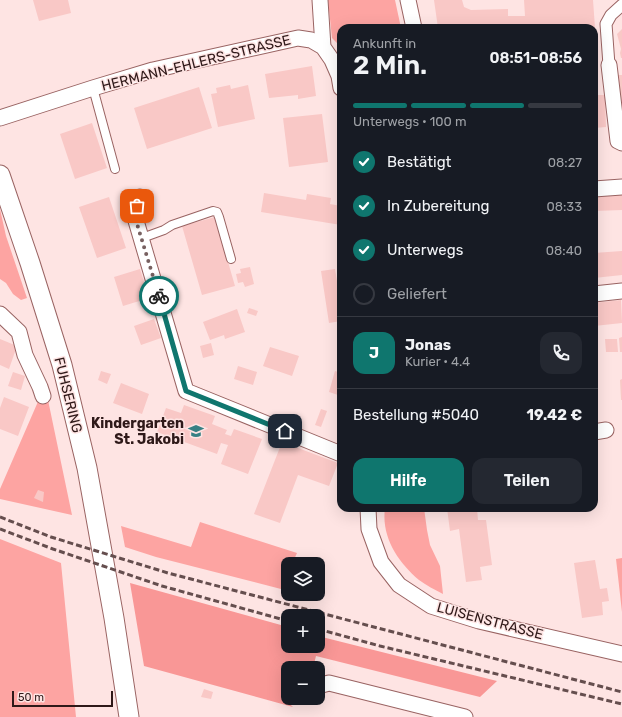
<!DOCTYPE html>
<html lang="de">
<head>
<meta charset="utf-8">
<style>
	body { margin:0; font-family:Rubik,sans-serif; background:#242831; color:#f1f3f6; height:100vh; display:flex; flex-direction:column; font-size:15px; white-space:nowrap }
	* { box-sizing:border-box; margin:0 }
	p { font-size:13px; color:#9ea1a6 }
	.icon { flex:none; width:22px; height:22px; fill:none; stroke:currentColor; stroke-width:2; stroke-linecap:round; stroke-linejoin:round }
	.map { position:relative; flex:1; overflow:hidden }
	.side { position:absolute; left:337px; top:24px; width:261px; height:488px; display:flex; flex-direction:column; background:#171b24; border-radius:12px; box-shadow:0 4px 16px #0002 }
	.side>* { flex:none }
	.tools { position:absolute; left:281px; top:557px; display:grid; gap:8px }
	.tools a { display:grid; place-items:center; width:44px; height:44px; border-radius:8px; background:#171b24; box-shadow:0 4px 16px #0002; font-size:20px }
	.scale { position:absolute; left:12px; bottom:10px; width:101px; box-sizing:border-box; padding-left:4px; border:2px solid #2f1919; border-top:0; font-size:11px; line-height:14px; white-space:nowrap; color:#2f1919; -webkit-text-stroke:3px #fee4e3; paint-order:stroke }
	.pin { position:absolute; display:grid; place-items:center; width:34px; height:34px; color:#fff; margin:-17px; border-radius:8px; box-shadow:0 2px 6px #0006 }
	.courier { position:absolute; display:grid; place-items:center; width:40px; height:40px; margin:-20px; border:3px solid #0f766e; border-radius:50%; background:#fff; color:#222; box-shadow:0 1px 5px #0007 }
	.overview em { font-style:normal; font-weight:600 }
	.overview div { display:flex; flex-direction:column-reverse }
	.overview { display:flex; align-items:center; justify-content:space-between; height:68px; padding:0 16px }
	h1 { font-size:26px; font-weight:600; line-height:30px }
	.bar { display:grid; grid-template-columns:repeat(4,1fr); gap:6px 4px; align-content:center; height:48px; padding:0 16px }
	.bar i { height:5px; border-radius:3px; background:#363941 }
	.bar .current { background:#0f766e }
	.bar p { grid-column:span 4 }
	.line { display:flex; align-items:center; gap:10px; padding:0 16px; border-top:1px solid #363941 }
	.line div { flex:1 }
	.round { display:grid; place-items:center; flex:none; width:42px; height:42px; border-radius:12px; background:#242831 }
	ol { padding:0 16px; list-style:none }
	li { display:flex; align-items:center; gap:12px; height:44px }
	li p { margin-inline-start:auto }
	li .icon { padding:4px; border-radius:50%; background:#0f766e; color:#fff; stroke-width:4 }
	li:last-child { color:#9ea1a6 }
	li i { width:22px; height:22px; border:2px solid #363941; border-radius:50% }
	.primary-button { display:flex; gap:8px; margin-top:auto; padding:8px 16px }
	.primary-button a { flex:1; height:46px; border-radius:12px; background:#0f766e; color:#fff; font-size:16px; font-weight:600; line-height:46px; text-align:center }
	.primary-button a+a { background:#242831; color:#f1f3f6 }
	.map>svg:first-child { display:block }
	.green { fill:#fda4a2 }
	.forest { fill:#f99796 }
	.building { fill:#f9c8c6 }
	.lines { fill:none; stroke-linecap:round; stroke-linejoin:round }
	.service-casing { stroke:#996362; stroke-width:10 }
	.pedestrian-casing { stroke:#996362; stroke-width:13 }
	.minor-casing { stroke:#996362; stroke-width:17 }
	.tertiary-casing { stroke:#996362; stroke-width:21 }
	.service { stroke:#fff; stroke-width:8 }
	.pedestrian { stroke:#fff; stroke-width:11 }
	.minor { stroke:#fff; stroke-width:15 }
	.tertiary { stroke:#fff; stroke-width:19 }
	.rail { stroke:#654e4e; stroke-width:3; stroke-dasharray:6 3; stroke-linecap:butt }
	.done { stroke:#776060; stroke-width:4; stroke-dasharray:0 7.2 }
	.route { stroke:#0f766e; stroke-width:5 }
	.labels { text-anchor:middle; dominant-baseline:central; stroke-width:3; stroke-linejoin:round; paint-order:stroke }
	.street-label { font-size:14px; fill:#2f1919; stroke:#fee4e3 }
	.poi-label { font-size:14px; font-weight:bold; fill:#2f1919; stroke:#fee4e3; text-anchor:end }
</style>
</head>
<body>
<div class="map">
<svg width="622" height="717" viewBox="0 0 622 717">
	<rect width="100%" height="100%" fill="#fee4e3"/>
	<!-- green -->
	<path class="green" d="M328,0H395L401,28H341V47L332,38Z
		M0,209L6,236L27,298L21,300L13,294L6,283L0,279Z
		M40,397L48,400L72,515L0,499V489Z
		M385,508H424L427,530L430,545L440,566L443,594C435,590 426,585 419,580C398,562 381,537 385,508Z
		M200,522L297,553L292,564H288V573L281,589L156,557L125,547L121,526L191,547Z
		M0,539L61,563L76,717H0Z
		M622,558V612L616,559Z"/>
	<!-- forest -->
	<path class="forest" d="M130,583L288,627V646H318V636L497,681L480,697L316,656L313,668H288C288,688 274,689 293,707L144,666Z"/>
	<!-- building -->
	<path class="building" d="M33,0H68L71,13L39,21Z
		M434,0H462L464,7L471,10L508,9V16H525L524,0H593L595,28H438Z
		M622,29V58H621L620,53L621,49L617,34Z
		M312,66L316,96L298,99V95L269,98L265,74Z
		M594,67H597L598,95H605L606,127L594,128Z
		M617,75H622V102H621Z
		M230,85L231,89L248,85L255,119L218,127L211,94L217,93L216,88Z
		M199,87L212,128L147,149L134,108Z
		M322,114L328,162L289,167L283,118Z
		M92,123L107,168L75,179L60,134Z
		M594,132H596L597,170H594Z
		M264,193L306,200L307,194L331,198L330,204L341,206V225L261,212Z
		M622,193V210L594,211V195Z
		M109,197L126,248L97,258L79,207Z
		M215,217L235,286L202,295L182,226Z
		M622,251V275L594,278V253Z
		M250,267L254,284L245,287L243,282L238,283L236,274L241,273L240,269Z
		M140,269L149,298L123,306L114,277Z
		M335,269L340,299H341V321L329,323L321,271Z
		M621,300L622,323L594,326V303Z
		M249,308L258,311L256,316L247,313Z
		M237,309L245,332L225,339L224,335L210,340L203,322Z
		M154,319L161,338L141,345L134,326Z
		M622,337V352H620L619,338Z
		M0,339L17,346L9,369L0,365Z
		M605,339H617L618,352H606Z
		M211,343L214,355L203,358L200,346Z
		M270,347L299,356L292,376L263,366Z
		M238,366L257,372L253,385L234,379Z
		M101,371L111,374L107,384L98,380Z
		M335,371L341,373V396L329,392Z
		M13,372L25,376L21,390L8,386Z
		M622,379V400H621L620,380Z
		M121,383L149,394L142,414L113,403Z
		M4,397L29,407L18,436L0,429V408Z
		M184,405L215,416L212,424L227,430L225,434L231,436L234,429L262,439L248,474L221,464L228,445L221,443L217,454L157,432L166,408L181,413Z
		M321,409L327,411L321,427L315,425Z
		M282,442L338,463L329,486L298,475L280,523L254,514Z
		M38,490L44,492L43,502L34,498Z
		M447,508H477L478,520H486L492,565L480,567L482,580L466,582L459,529L450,531Z
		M595,560L600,589L607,588L609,601L602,602L603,615L582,618L574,563Z
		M204,689L213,692L211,699L201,697Z"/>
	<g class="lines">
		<!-- service casing -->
		<g class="service-casing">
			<path id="service" d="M93,88L115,169
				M142,238L164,230L172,225L213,211L217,212L219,217L231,259"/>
		</g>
		<!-- pedestrian casing -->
		<g class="pedestrian-casing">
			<path id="pedestrian" d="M609,65L606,24L611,15L622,5"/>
		</g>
		<!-- minor casing -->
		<g class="minor-casing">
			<path id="minor" d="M320,0L323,47L332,60L339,76L341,88
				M408,0L414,28
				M609,65L618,141L622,143
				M0,118L93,88L153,70L298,38L311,40L323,47
				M594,189L622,187
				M140,197L134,214L186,391L341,454
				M594,294L622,291
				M0,314L19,332L25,355L40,387L43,396
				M594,432L606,430
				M368,508L369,529L381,562L399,585L431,606L479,621L622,654
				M318,686L329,683L465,717"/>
		</g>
		<!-- tertiary casing -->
		<g class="tertiary-casing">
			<path id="tertiary" d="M0,175L30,263L62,365L87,468L114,618L129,717"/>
		</g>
		<!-- service -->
		<use href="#service" class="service"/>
		<!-- pedestrian -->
		<use href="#pedestrian" class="pedestrian"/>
		<!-- minor -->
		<use href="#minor" class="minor"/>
		<!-- tertiary -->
		<use href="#tertiary" class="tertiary"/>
		<!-- rail -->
		<path class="rail" d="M0,517L51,537L168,573L622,692
			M0,529L53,549L162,586L288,621
			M318,629L380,646L622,704"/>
	</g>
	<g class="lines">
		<!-- done -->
		<path class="done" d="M137,206L134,214L159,296"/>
		<!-- route -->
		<path class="route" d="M159,296L186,391L285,431"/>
	</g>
	<!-- icons -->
	<defs>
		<g id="school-bare" transform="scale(1.2)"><path d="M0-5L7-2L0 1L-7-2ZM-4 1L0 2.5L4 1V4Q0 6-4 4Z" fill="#378084" stroke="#fee4e3" stroke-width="2.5" paint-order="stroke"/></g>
	</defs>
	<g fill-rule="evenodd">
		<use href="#school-bare" x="196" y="431"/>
	</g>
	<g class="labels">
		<!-- street labels -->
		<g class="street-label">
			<text transform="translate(196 63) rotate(-14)">HERMANN-EHLERS-STRASSE</text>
			<text transform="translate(68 395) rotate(76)">FUHSERING</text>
			<text transform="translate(490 621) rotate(15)">LUISENSTRASSE</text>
		</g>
		<!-- poi labels -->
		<g class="poi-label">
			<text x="184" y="423">Kindergarten<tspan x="184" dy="16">St. Jakobi</tspan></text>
		</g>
	</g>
</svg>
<div class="tools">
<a><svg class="icon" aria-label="layers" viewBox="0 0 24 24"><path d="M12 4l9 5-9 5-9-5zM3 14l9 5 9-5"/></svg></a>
<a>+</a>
<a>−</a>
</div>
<div class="scale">50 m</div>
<div class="pin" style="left:137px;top:206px;background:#ea580c"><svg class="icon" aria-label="bag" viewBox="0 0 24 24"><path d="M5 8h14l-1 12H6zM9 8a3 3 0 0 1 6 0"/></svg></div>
<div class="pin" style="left:285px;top:431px;background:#1f2937"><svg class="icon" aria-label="home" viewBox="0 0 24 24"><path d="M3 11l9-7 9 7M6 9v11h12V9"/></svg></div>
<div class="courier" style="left:159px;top:296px"><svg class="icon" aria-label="bike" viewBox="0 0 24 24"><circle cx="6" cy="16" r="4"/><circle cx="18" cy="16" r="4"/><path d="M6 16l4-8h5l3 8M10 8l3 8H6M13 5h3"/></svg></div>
<section class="side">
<div class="overview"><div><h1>2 Min.</h1><p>Ankunft in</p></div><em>08:51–08:56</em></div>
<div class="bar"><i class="current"></i><i class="current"></i><i class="current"></i><i></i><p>Unterwegs · 100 m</p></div>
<ol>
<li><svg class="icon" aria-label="check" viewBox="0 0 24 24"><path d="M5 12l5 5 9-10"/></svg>Bestätigt<p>08:27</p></li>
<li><svg class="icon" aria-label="check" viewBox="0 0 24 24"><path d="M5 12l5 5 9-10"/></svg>In Zubereitung<p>08:33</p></li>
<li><svg class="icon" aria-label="check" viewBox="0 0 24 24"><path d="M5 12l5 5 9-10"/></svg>Unterwegs<p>08:40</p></li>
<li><i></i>Geliefert</li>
</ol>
<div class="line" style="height:72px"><b class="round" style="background:#0f766e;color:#fff">J</b><div><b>Jonas</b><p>Kurier · 4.4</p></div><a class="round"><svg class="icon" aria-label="phone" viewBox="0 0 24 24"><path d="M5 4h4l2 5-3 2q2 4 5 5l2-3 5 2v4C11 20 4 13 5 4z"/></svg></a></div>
<div class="line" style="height:52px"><div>Bestellung #5040</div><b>19.42 €</b></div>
<div class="primary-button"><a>Hilfe</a><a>Teilen</a></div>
</section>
</div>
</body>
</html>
